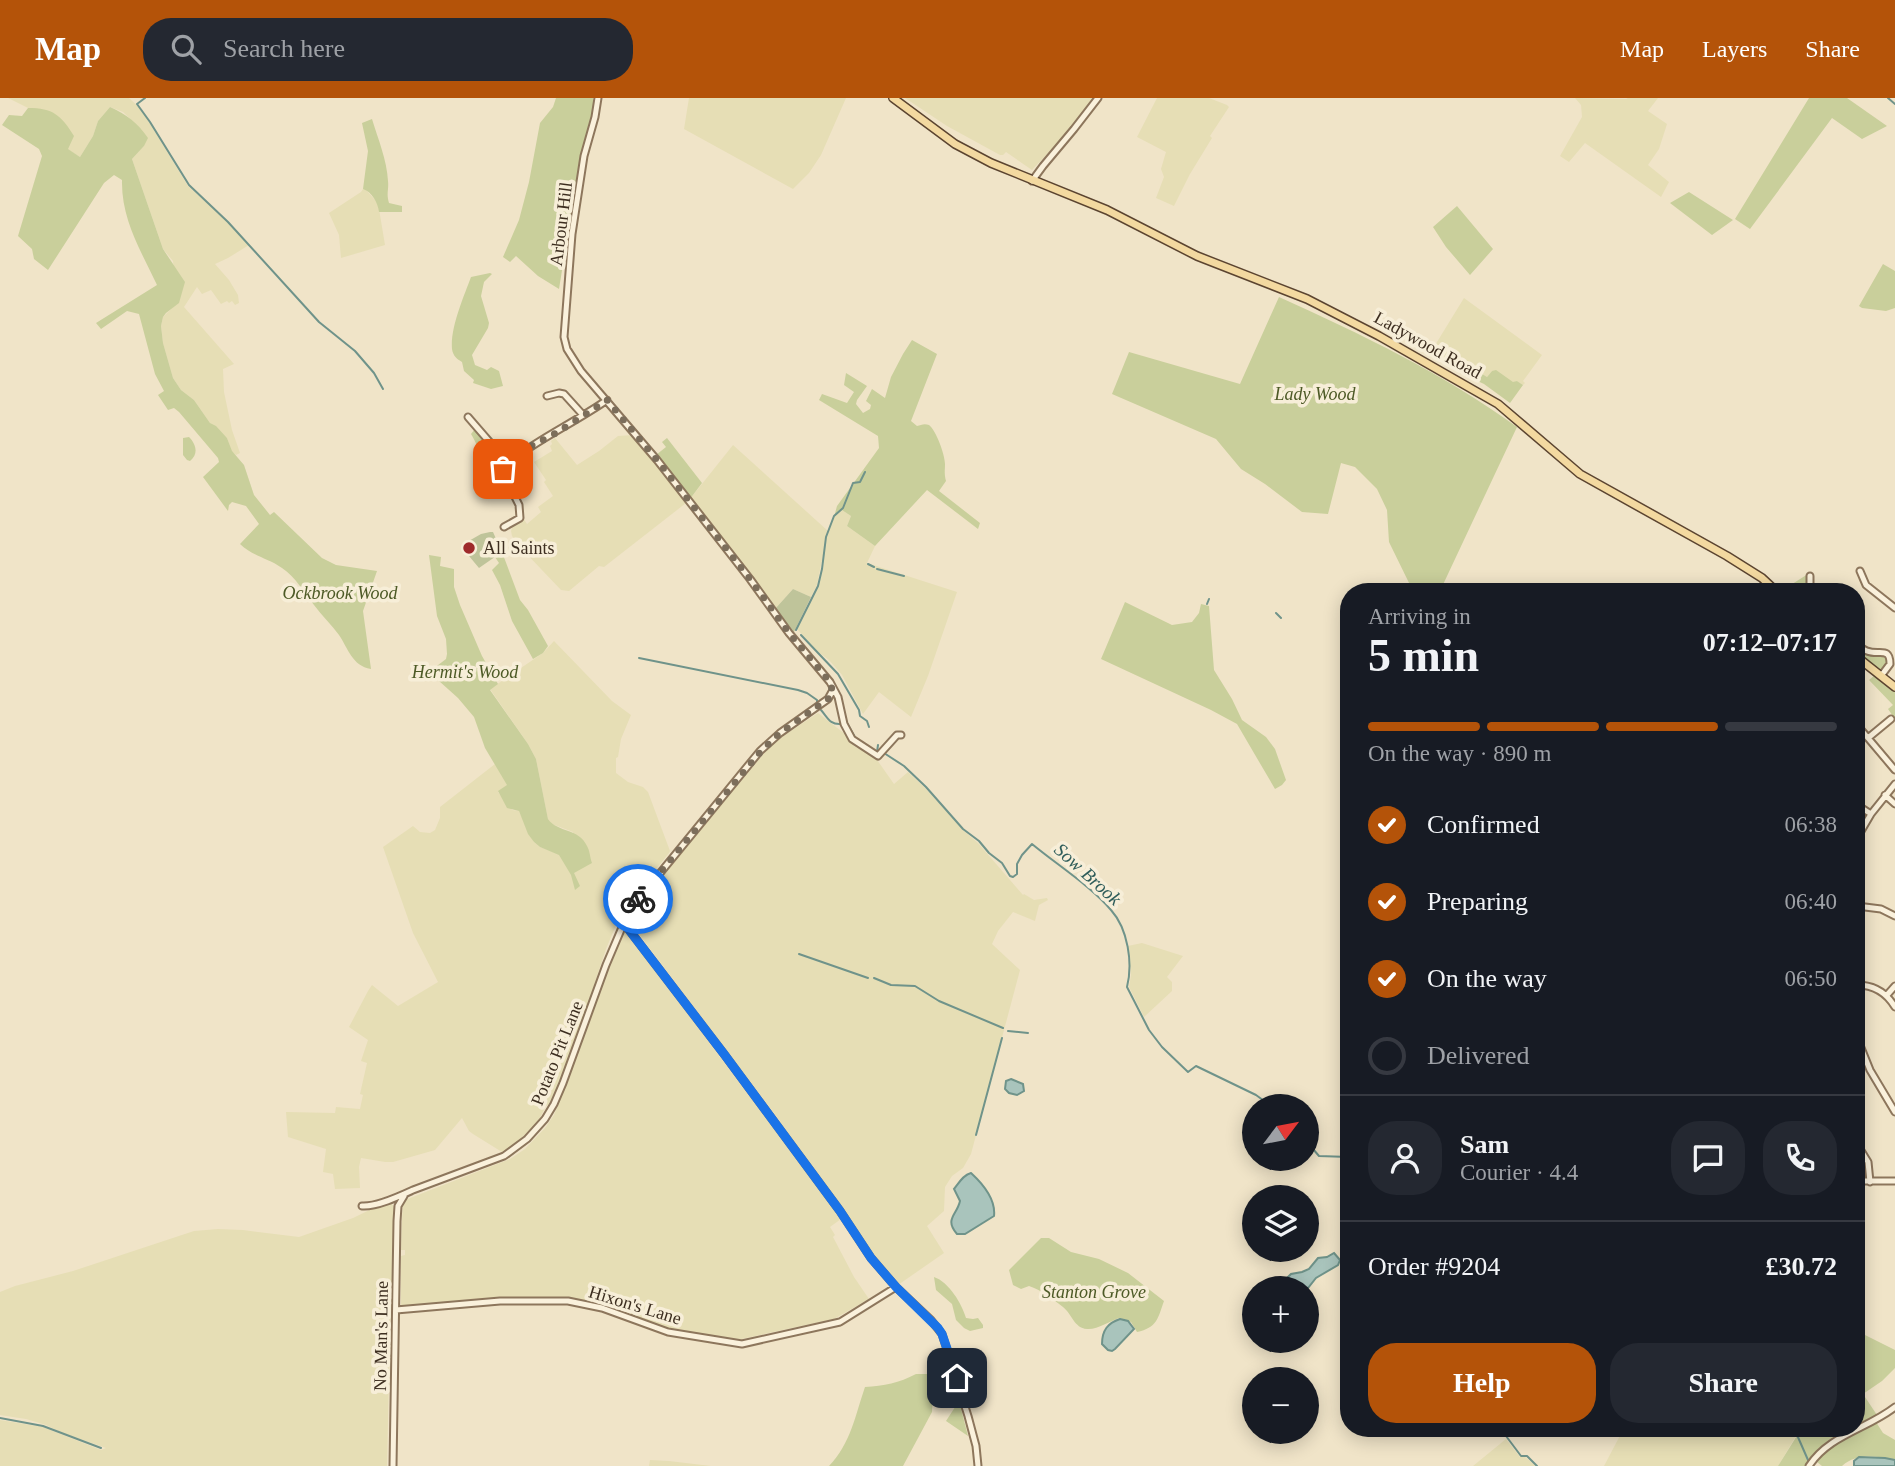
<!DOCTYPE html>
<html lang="en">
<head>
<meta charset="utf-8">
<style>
	body { margin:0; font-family:Georgia,serif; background:#242831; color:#f1f3f6; height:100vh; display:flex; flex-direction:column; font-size:26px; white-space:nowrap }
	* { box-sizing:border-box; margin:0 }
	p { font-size:23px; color:#9ea1a6 }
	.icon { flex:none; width:38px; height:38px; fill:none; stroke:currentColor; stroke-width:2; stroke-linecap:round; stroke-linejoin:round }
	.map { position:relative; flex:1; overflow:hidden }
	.sheet { position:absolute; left:1340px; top:485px; width:525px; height:854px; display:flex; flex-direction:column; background:#171b24; border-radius:28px; box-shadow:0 4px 18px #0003 }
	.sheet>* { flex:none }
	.needle { width:46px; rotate:58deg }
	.tools { position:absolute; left:1242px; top:996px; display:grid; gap:14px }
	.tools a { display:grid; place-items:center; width:77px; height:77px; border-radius:50%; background:#171b24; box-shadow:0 4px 18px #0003; font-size:35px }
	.pin { position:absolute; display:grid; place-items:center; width:60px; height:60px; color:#fff; margin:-30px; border-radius:14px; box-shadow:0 4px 10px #0006 }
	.courier { position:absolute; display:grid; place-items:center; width:70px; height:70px; margin:-35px; border:5px solid #1a73e8; border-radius:50%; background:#fff; color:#222; box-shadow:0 2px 9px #0007 }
	.headline em { font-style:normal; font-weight:600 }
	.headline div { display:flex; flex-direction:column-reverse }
	.headline { display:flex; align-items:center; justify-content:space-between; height:119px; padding:0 28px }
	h1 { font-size:46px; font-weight:600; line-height:52px }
	.bar { display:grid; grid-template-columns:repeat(4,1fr); gap:10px 7px; align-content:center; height:84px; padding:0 28px }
	.bar i { height:9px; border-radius:5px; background:#363941 }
	.bar .current { background:#b45309 }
	.bar p { grid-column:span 4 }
	.line { display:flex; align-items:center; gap:18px; padding:0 28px; border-top:2px solid #363941 }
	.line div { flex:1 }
	.round { display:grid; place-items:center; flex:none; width:74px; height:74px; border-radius:28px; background:#242831 }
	ol { padding:0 28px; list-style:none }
	li { display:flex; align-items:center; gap:21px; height:77px }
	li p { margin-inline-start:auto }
	li .icon { padding:7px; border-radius:50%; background:#b45309; color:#fff; stroke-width:4 }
	li:last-child { color:#9ea1a6 }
	li i { width:38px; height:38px; border:4px solid #363941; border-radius:50% }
	.primary-button { display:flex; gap:14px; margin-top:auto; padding:14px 28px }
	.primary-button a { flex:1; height:80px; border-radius:28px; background:#b45309; color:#fff; font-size:28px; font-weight:600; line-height:80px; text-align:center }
	.primary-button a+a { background:#242831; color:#f1f3f6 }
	header { display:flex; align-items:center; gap:42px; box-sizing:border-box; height:98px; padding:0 35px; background:#b45309; color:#fff }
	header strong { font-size:33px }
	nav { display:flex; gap:38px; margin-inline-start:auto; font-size:24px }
	.search { width:490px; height:63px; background:#242831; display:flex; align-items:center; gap:18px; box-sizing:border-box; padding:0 24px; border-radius:28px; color:#9ea1a6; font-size:26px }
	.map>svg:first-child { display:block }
	.farmland { fill:#e6deb5 }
	.green { fill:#c9cf9b }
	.cemetery { fill:#bfc49a }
	.water { fill:#a9c4bc; stroke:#6f938a; stroke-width:2 }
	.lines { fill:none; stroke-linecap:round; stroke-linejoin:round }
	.stream { stroke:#6f938a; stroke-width:2 }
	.minor-casing { stroke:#8d765c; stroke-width:9 }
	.major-casing { stroke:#5b4430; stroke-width:10 }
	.minor { stroke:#faf1dc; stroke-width:5 }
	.major { stroke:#f3d9a0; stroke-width:7 }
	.done { stroke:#7c6e5b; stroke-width:7; stroke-dasharray:0 12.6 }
	.route { stroke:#1a73e8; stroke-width:9 }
	.poi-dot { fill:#9e2a2b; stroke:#f7eed8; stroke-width:2.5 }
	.labels { text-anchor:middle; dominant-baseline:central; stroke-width:7; stroke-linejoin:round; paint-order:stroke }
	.street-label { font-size:18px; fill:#3d2e20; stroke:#f7eed8 }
	.park-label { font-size:18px; font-style:italic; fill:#4d5a26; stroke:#f7eed8 }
	.poi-label { font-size:18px; fill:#3d2e20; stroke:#f7eed8; text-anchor:start }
	.water-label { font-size:19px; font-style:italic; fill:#2f5d5a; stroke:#f7eed8 }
</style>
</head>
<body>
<header>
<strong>Map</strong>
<div class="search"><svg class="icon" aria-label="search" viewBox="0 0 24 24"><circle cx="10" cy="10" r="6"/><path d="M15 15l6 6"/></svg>Search here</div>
<nav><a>Map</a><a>Layers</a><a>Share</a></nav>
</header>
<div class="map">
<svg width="1895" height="1368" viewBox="0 0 1895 1368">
	<rect width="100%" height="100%" fill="#f0e4c8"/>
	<!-- farmland -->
	<path class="farmland" d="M8,0H129L141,11L149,24L188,88L228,124L249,147L228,160L215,166L229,182L238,197L239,205L235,207L232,203L229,205L227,203L221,206L211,192L202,196L197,189L184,209L234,266L223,271L224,294L232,332L240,355L236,357L232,354L227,340L210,325L194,302L181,292L173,280L163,245L161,228L163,219L176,206L173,163L163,151L132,61L144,48L142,32L123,14L110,9L98,23L93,38L80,59L67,51L32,10H28Z
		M689,0H846L821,57L809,75L793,91L684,31Z
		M905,0H1094L1065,37L1032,72L1006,54L1003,57H1000L947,28Z
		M1157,0H1209L1227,7L1229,9L1210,38L1212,40L1190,76L1174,108L1156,100L1164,79L1161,71L1166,54L1137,39Z
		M1575,0L1626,1L1628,0H1658L1648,13L1667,26L1659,51L1648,67L1669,84L1661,99L1585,45L1569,64L1560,58L1582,19L1581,7Z
		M363,91L366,92L378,105L385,147L341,160L339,137L329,115L361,94Z
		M1464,200L1542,257L1523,283L1525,285L1523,287L1517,283L1513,285L1492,273L1487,279L1476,272L1469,279L1429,257Z
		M633,337L686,405L604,469L599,468L569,493L561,492L521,450L512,438L511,433L513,427L523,420L527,426L541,414L538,409L553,398L544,384L546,382L534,364L552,353L550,348L552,346L551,343L555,340L577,367L599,353L618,338Z
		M733,347L828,433L826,440L834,419L842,412L851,418L847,428L875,448L867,465L957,494L928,578L911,619L879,594L863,616L842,577L829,562L817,553L797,531L818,488L823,471L824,452L817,487L811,499L793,491L775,511L739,460L690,401Z
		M554,543L612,603L631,617L621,641L618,659L616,660V675L628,684L643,689L648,694L670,753L669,755L621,815L606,851L573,951L552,1005L546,1008L540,1020L530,1032L510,1050L502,1054L473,1036L469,1033L462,1020L435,1052L393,1064H385L361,1060L359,1069L360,1090L335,1091L333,1076L323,1074L326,1051L288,1039L286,1014L335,1015L336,1009L360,1011L363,997L360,996L367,965L361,963L368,942L349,929L368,893L372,887L398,908L438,884L413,835L383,749L413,728L420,734L430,735L435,732L440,720V709L495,666L508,687L498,694L512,712L519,713L534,744L540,749L559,756L571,776L573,734L552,726L548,721L536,661L528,646L490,591L543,555Z
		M818,615L845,636L854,648L875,659L894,686L908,674L925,690L964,733L978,745L1023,797L1024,796L1034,802L1047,800L1048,802L1039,807L1035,823L1013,814L998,833L992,846L1020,872L971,1056L963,1070L952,1078L945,1089L944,1113L927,1128L944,1155L898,1187L872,1158L839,1107L785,1035L780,1023L629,823L635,811L766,653L783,638Z
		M625,832L838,1117L841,1121L830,1129L835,1137L833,1139L854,1179L869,1201L834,1221L737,1242L678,1233L591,1204L557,1199L491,1200L409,1208L401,1207V1158L405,1157V1152H401L402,1121L403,1106L405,1102L510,1061L525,1051L545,1030L554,1017L623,833Z
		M1142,845L1183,858L1167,879L1172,884V893L1144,919L1129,889L1131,877L1128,848Z
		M384,1105H391L395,1110L393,1185H391L387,1368H0V1322L43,1329L101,1352L106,1350L60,1334L46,1327L26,1321L0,1317V1194L15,1188L73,1173L194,1133L218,1131L243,1132L299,1139L353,1120Z
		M1624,1330H1792L1796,1338L1778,1368H1604Z
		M1506,1341L1520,1359H1525L1536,1368H1473Z
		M650,1362L669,1363L711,1368H649Z"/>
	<!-- green -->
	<path class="green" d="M556,0H593V13L580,61L559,191L538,178L516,158L510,164L503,159L519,122L529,84L540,25L553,9Z
		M1809,0H1847L1887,28L1862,41L1832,20L1750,131L1735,121Z
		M110,9C126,16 138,25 148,40L144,48L132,61L163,151L185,184L179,205L166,215L163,219L161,228L163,245L173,280L181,292L194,302L210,325L216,328L227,340L232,353L244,367L254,397L270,417L274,414L322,460L336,467L377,473L363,513L371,571C352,568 348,550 339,537C331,526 322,518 314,507C304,495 296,479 282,470C268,460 254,459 240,446L259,426L246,408L232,404L229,407L228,413L203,379L219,364L218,360L179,314L174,310L168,312L158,297L164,293L155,276L139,216L127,213L101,231L96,225L157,187C141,153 121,121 122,82L114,77L104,85L48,172L34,161L32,151L18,138L42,58L39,51L2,27L9,17L22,18L28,10C53,10 61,17 74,38L68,51L80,59L93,38L98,23Z
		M372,21C378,41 387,62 388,83C389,92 386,95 389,105L402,108V114H379C378,105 372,94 363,91L368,53L362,25Z
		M1689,94L1733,122L1712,137L1670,105Z
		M1457,108L1493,151L1470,177L1446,149L1433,129Z
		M1883,166L1895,173V210L1886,213L1862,210L1859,208Z
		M490,175L492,176L484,184L481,198L489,225L488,230L472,257L475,267L487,272L491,269L499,273L503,288L491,291L473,285L474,282L464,273L462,264C457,261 453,258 452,251C450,230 464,198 471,179Z
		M1279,199C1361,236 1444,276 1517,329L1440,493H1411V489L1389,444L1387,412L1377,391L1355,369L1341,365L1328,416L1302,414L1265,386L1241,371L1216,341L1112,296L1129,254L1240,286Z
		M912,242L937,256L911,323L917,328C921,327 924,325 929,327C936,332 945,357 945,366C945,373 944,375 946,383L939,393L980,425L978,431L927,392L875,448L847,428L851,418L842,412L834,419L837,408L879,350L878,338L819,302L822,296L847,305L854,294L844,287L846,275L867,288L857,302L856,306L863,315L870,311L871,307L866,303L872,291L885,300L891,279L903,256Z
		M1476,272L1487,279L1492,273L1496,272L1513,284L1517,283L1523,287L1510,305L1484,286L1469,279Z
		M475,331L498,356L500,373C483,367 479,349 471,336Z
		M189,339C196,346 199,356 190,363L187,362L183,357V340Z
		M667,340L702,385L690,401L656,357L666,349L662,344Z
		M502,454L520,502L528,512L548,548L543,555L533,561L512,523L500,487L492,472L499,465L495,459Z
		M429,457L441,459L440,468L454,471V489L460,507L482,558L498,586L490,592L528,646L536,661L548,721C558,735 579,730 587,748C590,753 590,760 592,765L574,775L580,788L575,792L571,777L559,757L540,749L534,744L528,736L519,713L507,710L498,693L507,687L485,650L474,619L458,600L429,574L446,561L447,556L446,541L437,518Z
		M1808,476V493H1781Z
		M1125,504L1172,527L1192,524L1199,515L1201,506L1209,508L1214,572L1232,601L1242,622L1266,639L1275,651L1286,682L1282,687L1275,691L1237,626L1211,612L1101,561Z
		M1857,547L1886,558L1889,563L1885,570L1880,572L1857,556Z
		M1875,577L1895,592V621L1888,611L1893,607L1869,582Z
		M1857,1049L1865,1061L1868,1077L1862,1081H1857Z
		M1041,1140H1049L1071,1154L1099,1161L1128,1175L1164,1203C1158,1220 1157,1230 1137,1234L1131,1224L1119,1220C1110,1223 1097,1232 1087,1231C1074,1230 1072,1216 1063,1209C1053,1201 1041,1192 1029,1188L1021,1191L1013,1187L1009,1172Z
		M934,1179C949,1184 962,1206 966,1220L973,1221L978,1220L983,1227V1230L970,1233L964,1230L956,1222L952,1206L936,1192Z
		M1857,1233L1895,1252V1270L1882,1283L1863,1296L1877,1317L1857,1326Z
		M916,1276H930L933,1295L932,1314L903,1368H829C851,1345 855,1318 865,1289C884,1288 899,1285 916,1276Z
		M959,1303L968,1338L946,1323Z
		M1876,1324L1883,1335L1895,1342V1362C1878,1358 1856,1355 1842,1368H1822L1817,1364C1830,1345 1855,1333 1876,1324Z
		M1796,1330H1849C1831,1339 1815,1350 1805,1368H1778L1798,1336Z"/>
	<!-- cemetery -->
	<path class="cemetery" d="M490,434H493L502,454L479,470L464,452L469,447L467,444L481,436Z
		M793,491L811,499L794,534L775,511Z"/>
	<!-- water -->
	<path class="water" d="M1011,981L1023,986L1024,993L1017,997L1009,995L1005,991L1006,983Z
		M971,1075C983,1086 996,1101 994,1118L965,1136H957C944,1121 957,1117 960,1103L954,1091C959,1085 963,1077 971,1075Z
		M1334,1155L1340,1162L1338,1167L1316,1180L1308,1190H1272L1282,1185L1291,1176L1302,1174L1309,1171L1318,1160L1327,1159Z
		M1120,1221L1128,1223L1134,1231L1115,1251L1112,1253L1108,1252L1102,1246C1102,1232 1108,1225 1120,1221Z
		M1859,1359L1885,1360L1895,1362V1368H1854V1363Z"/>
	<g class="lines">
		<!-- stream -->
		<path class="stream" d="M145,0L137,6L150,24L189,87L228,124L319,224L355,253L374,275L383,291
			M1888,0L1895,6
			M868,466L874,469
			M877,471L904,478
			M1207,506L1209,501
			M1276,515L1281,520
			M796,532L818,488L822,471L826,439L834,418L843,410L853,385L860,384L865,374
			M801,537L838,576L859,612L860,618L867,623L869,629
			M639,560L798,592L807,595L817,602V605
			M821,612C828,620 830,627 841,626
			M847,625L856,641
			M872,652L877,654L878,647
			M884,655L904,668L926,689L963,731L979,743L989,755L1002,765L1010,778L1013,779L1017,776V766L1022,757L1032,746C1056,766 1092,789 1111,812C1128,831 1133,865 1127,889L1149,932L1162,949L1188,974L1196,968L1256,997L1271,1008
			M799,856L868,880
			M874,880L891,887L915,888L939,903L1003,930
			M1008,933L1028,935
			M976,1037L1002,940
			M1307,1044L1319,1058L1349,1059
			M0,1320L43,1328L101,1350
			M1500,1330L1521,1358H1527L1537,1368
			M1794,1330L1808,1362"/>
		<!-- minor casing -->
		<g class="minor-casing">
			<path id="minor" d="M598,0L595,19L584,58L572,136L564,239L567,251L581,273L657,362L750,481L789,535L830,584L838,599L844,626L852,641L878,658L897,637H901
				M1032,83L1043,68L1074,31L1098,0
				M547,298L559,295L564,296L583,317
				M468,319L500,356L503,364V375L519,407L520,420L504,429
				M504,368C534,343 574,325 607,302
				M1860,473L1866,487L1895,510
				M1810,478V494
				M1857,546C1859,548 1864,552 1867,553C1879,558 1890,548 1890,566L1881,578
				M1857,587L1858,586
				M1857,627L1895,672
				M1868,640L1891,621
				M1885,697L1895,706
				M1857,707L1871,716
				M1857,740L1871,716L1895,686
				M1857,808L1881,811L1895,818
				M623,824L724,956L840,1113L871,1160L896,1189L931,1222L942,1236L968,1318L976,1348L978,1368
				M1857,887C1874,887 1886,894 1895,909
				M1887,897L1895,888
				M1857,940L1870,972L1895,1014
				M1857,1046L1868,1064L1870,1084
				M1857,1083H1895
				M362,1108C377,1109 400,1098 413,1092L504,1058L527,1041L545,1021L554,1006L563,985L606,867L629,813L760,653L780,635L828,601L833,592
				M396,1212L500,1203H568L602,1210L668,1234L742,1246L840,1224L896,1189
				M393,1368L397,1123L398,1108L404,1098
				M1809,1368C1829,1337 1867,1331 1895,1309"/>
		</g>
		<!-- major casing -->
		<g class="major-casing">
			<path id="major" d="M893,0L955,46L991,65L1107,112L1197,158L1307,201L1379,238L1498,306L1580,376L1727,458L1762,480L1777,494
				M1857,559L1895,589"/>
		</g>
		<!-- minor -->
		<use href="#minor" class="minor"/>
		<!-- major -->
		<use href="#major" class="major"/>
	</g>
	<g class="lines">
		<!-- done -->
		<path class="done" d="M503,371C511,355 543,343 559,333C575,323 591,313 607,302L657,362L750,481L789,535L824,577L830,584L833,595L828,601L780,635L761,653L638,801"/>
		<!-- route -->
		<path class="route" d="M638,801L629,813L623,824L724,956L840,1113L871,1160L896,1189L938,1230L942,1236L957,1280"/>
	</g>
	<!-- markers -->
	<circle class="poi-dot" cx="469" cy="450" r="7"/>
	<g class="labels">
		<!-- street labels -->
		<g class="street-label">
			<text transform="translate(561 126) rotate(-83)">Arbour Hill</text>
			<text transform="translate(1428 247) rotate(29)">Ladywood Road</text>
			<text transform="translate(557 955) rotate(-68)">Potato Pit Lane</text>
			<text transform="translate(635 1207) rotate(17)">Hixon's Lane</text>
			<text transform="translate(381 1238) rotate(-89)">No Man's Lane</text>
		</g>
		<!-- park labels -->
		<g class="park-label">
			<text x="1315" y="296">Lady Wood</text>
			<text x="340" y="495">Ockbrook Wood</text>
			<text x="465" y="574">Hermit's Wood</text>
			<text x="1094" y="1194">Stanton Grove</text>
		</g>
		<!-- poi labels -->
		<g class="poi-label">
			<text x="483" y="450">All Saints</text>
		</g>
		<!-- water labels -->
		<g class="water-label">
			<text transform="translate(1088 776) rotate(42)">Sow Brook</text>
		</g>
	</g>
</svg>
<div class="tools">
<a><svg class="needle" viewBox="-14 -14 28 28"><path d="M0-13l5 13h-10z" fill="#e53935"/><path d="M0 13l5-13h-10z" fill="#9ea1a6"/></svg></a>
<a><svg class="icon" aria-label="layers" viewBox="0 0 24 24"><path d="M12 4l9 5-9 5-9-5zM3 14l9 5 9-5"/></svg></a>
<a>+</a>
<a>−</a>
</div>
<div class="pin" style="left:503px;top:371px;background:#ea580c"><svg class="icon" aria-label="bag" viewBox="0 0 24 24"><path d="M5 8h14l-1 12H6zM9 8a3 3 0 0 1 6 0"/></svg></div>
<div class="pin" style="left:957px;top:1280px;background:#1f2937"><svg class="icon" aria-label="home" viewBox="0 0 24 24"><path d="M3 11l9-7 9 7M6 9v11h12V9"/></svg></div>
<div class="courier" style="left:638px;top:801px"><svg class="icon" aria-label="bike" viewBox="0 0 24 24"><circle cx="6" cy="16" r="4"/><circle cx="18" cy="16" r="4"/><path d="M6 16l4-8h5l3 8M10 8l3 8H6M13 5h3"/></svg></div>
<section class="sheet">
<div class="headline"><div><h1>5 min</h1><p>Arriving in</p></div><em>07:12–07:17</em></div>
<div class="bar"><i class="current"></i><i class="current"></i><i class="current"></i><i></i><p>On the way · 890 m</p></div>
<ol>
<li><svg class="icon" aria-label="check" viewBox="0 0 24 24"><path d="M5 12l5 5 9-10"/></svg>Confirmed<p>06:38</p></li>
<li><svg class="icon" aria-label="check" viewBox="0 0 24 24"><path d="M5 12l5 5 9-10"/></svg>Preparing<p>06:40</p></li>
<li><svg class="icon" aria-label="check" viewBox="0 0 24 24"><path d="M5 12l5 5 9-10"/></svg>On the way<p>06:50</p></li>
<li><i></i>Delivered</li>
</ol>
<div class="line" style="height:126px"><a class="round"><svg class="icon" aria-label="person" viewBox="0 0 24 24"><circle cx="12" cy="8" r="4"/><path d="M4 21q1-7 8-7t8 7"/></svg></a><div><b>Sam</b><p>Courier · 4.4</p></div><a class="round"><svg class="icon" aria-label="chat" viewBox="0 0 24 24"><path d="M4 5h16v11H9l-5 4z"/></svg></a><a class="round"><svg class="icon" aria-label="phone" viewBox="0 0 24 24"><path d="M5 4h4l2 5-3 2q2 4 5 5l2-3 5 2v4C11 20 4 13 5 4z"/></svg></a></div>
<div class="line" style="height:91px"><div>Order #9204</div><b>£30.72</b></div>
<div class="primary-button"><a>Help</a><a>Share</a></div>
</section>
</div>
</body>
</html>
